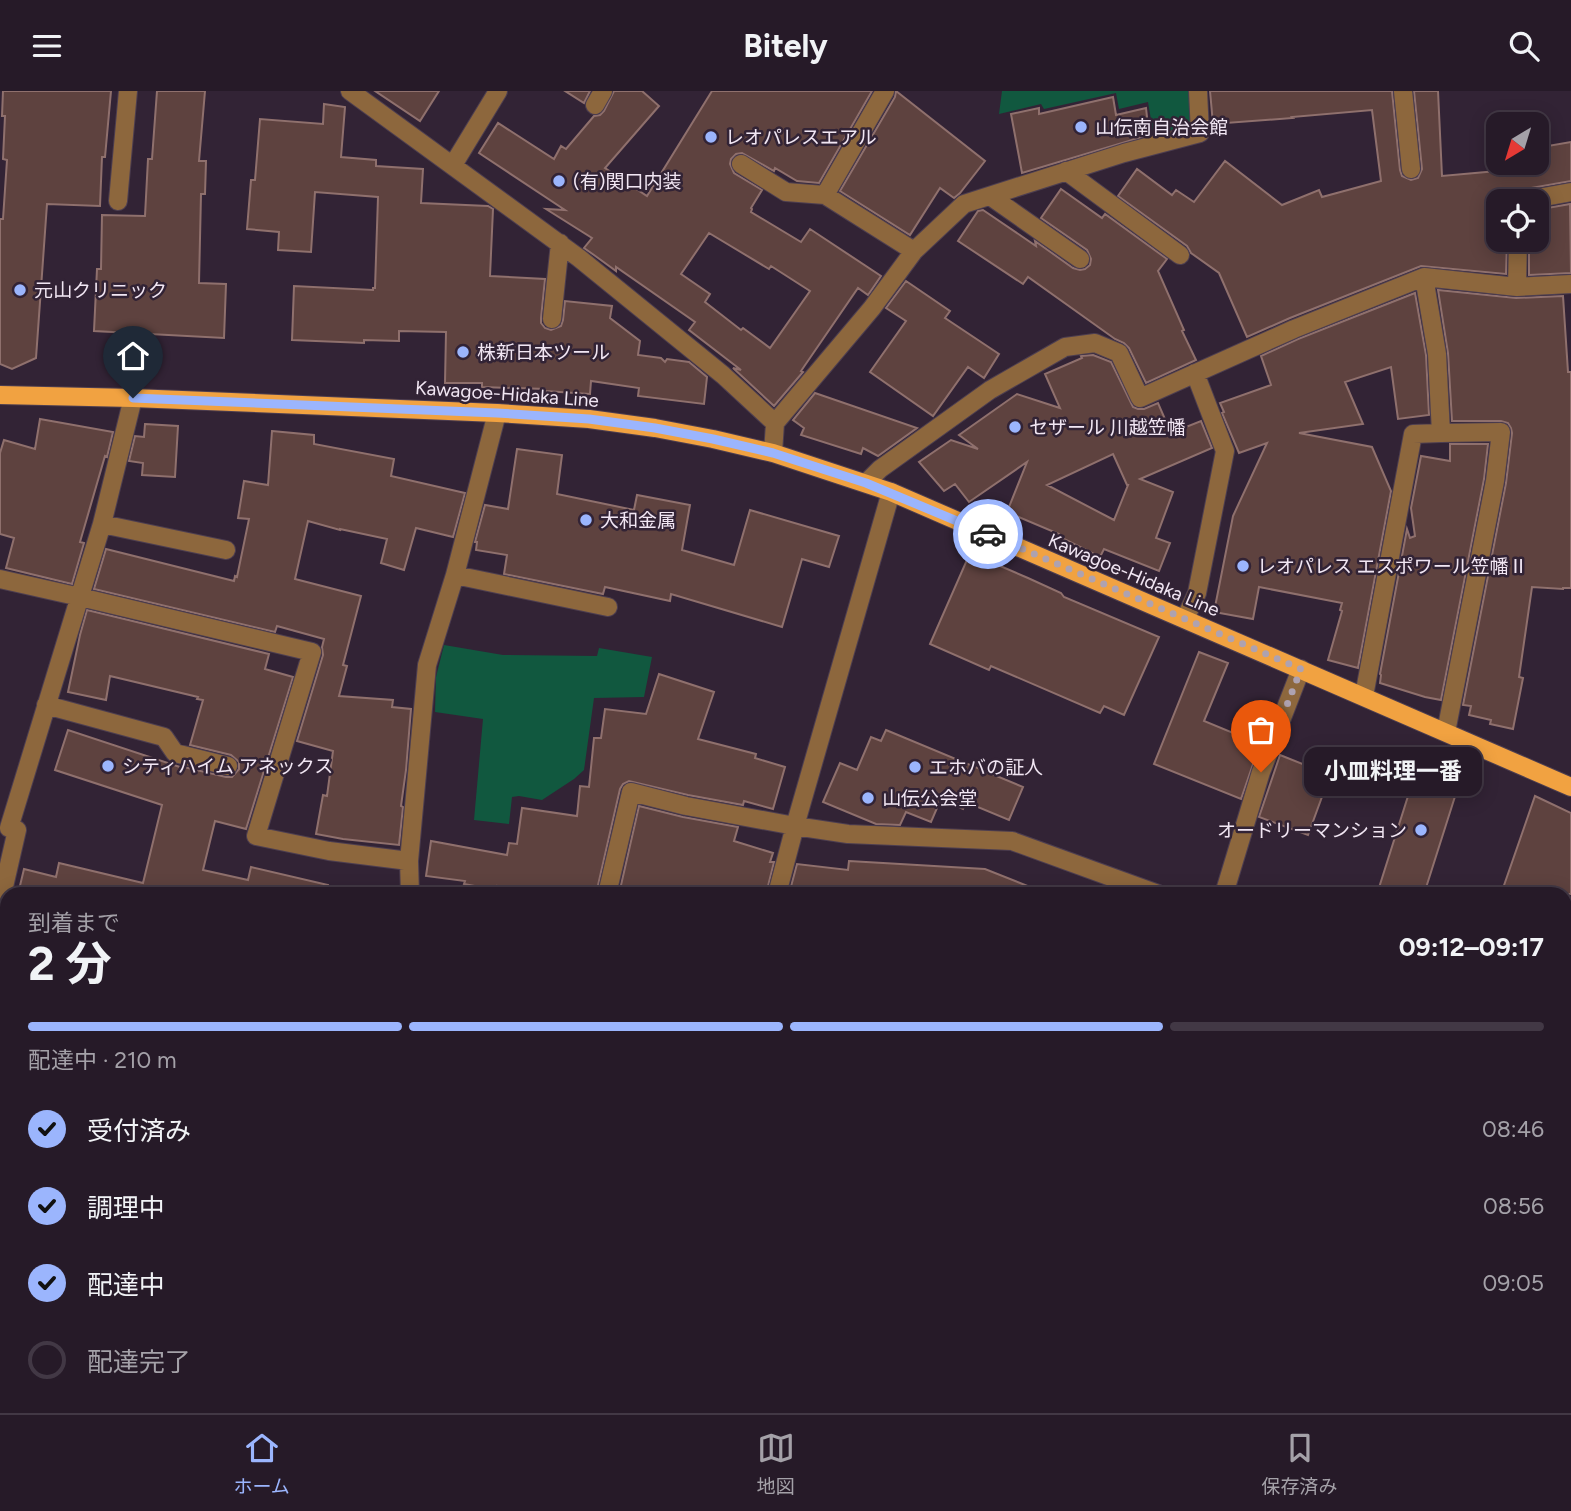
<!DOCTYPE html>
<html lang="ja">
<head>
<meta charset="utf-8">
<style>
	body { margin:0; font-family:Figtree,"Noto Sans JP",sans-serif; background:#322734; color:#f1f3f6; height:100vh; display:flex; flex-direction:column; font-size:26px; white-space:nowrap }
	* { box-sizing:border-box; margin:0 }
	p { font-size:23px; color:#a4a1a8 }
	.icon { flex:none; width:38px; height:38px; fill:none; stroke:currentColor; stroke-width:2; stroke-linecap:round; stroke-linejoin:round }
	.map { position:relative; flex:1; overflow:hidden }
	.panel { position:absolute; left:0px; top:796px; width:1572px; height:527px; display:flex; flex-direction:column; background:#261a28; border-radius:21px 21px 0 0; box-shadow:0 4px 18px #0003,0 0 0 2px #423845 }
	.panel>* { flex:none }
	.needle { width:46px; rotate:218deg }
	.fabs { position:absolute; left:1486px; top:21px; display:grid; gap:14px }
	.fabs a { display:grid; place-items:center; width:63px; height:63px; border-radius:14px; background:#261a28; box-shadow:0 4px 18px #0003,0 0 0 2px #423845; font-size:35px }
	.pin { position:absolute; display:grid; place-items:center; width:60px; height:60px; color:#fff; margin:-72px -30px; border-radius:50% 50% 50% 0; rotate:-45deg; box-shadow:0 0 7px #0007 }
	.pin .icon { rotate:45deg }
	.courier { position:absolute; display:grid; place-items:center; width:70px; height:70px; margin:-35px; border:5px solid #9bb5fd; border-radius:50%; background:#fff; color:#222; box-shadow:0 2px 9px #0007 }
	.bubble { position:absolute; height:49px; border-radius:14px; background:#261a28; box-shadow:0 4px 18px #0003,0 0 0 2px #423845; font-size:23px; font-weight:700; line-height:49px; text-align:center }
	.summary em { font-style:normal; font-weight:700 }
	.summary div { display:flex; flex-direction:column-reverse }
	.summary { display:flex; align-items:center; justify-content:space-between; height:119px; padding:0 28px }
	h1 { font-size:46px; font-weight:700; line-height:52px }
	.bar { display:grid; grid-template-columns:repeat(4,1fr); gap:10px 7px; align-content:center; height:84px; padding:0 28px }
	.bar i { height:9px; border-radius:5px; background:#423845 }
	.bar .on { background:#9bb5fd }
	.bar p { grid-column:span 4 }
	ol { padding:0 28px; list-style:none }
	li { display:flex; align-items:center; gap:21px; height:77px }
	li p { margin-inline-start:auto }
	li .icon { padding:7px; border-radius:50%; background:#9bb5fd; color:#111; stroke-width:4 }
	li:last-child { color:#a4a1a8 }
	li i { width:38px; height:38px; border:4px solid #423845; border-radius:50% }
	header { display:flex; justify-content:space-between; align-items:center; height:91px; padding:0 28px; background:#261a28; font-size:32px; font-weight:700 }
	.menu { display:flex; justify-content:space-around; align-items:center; height:98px; border-top:2px solid #423845; background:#261a28; font-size:19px; color:#a4a1a8 }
	.menu a { display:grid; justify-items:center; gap:4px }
	.menu .on { color:#9bb5fd }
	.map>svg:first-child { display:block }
	.green { fill:#11583f }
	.water { fill:#011525 }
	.building { fill:#5e423f; stroke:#8f706d; stroke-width:2; fill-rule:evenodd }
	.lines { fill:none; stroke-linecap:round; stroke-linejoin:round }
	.minor-casing { stroke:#4d3e50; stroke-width:20 }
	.major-casing { stroke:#4d3e50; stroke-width:20 }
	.minor { stroke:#8d673d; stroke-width:18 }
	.major { stroke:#f1a241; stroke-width:18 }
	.rail-casing { stroke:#a093a2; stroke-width:8 }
	.rail { stroke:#322335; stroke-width:5; stroke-dasharray:16; stroke-linecap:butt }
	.done { stroke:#aea2b0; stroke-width:7; stroke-dasharray:0 12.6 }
	.route { stroke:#9bb5fd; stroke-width:9 }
	.poi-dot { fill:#9bb5fd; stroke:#322335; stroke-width:2.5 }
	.labels { text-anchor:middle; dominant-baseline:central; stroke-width:5; stroke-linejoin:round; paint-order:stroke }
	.poi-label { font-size:19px; fill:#f1e6f3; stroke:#322335; text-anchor:start }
	.street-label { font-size:19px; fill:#f1e6f3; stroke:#322335 }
</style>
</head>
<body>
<header><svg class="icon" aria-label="menu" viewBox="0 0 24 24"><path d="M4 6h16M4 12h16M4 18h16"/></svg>Bitely<svg class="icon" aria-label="search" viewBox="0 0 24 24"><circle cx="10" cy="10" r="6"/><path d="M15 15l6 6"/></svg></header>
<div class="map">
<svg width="1571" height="1322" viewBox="0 0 1571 1322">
	<rect width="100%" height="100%" fill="#322335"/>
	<!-- green -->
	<path class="green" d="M1002,0H1193L1194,37L1154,46L1148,11L1119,18L1116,2L1044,18L1041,13L999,23Z
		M444,554L503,564L597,565L599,557L652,566L644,606L594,607L584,679L574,688L542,709L519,705L512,706L509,733L474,729L483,628L435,621L436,586Z
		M317,1316H673L686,1320L685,1322H334Z"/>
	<!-- water -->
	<path class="water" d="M0,1250L7,1253V1280L0,1277Z
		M110,1316H193L211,1322H127Z"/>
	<!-- building -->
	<path class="building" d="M3,0H111L105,66H102L100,115L47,113L36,267L12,278L0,273V128H3L7,69L3,68L5,25H2Z
		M157,0H205L199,70H206L205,103H201L199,192L226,193L224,247L94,240L97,178H101L102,124L145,125L148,68H152Z
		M375,0H439L420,30Z
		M565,0H590L584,12Z
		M614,0H642L659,15L605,77L647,105L712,0H872L819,92L797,90L775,77L774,80L742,62L736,63L731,68L730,73L734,82L762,99L751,117L752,118L751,121L801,151L810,138L881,185L868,204L858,197L801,280L803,281L774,315L733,277L741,279L689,239L695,231L616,176V180L594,164L584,157L592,147L546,118L565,119L479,62L498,32L554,68L561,55L566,58L594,25L600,24L604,20ZM709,142L769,178L771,175L810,200L770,257L743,237L741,239L705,211L710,203L681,183Z
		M896,0L985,70L960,102L954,107L940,97L910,144L840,100L895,6Z
		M1210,0H1392L1400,79L1402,85L1411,89L1418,87L1422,78L1414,0H1438L1442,85L1508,79L1507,72H1536V57L1571,51V90L1520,99L1514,102L1511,110H1498V149H1507L1506,183L1421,175L1290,227L1247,246L1219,182L1191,162L1187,155L1118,105L1137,78L1172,104L1176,99L1194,111L1225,70L1282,114L1319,99L1322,106L1381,90L1372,19L1292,26L1293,27L1213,33Z
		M1113,6L1116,24L1146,17L1149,44L1022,82L1011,23L1039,17V23Z
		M324,13L345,16L341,66L376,69V75L423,78L421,112L488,115L493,118L490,185L545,188L541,227V232L545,237L551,239L561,235L563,229L565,210L612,215L610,227L640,250L638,264L661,267L665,271L667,268L689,271L707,286L704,313L638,305L639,297L591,290L590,303L545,300V298L482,296V292H445L446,241L399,240V250L364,249V252L292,249L294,195L373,199V197H375L378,106L315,101L311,161L278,159L279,141L247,138L251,89H255L260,28L323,33Z
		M1061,98L1102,127L1105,123L1167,168L1158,180L1184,239L1182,240L1196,269L1146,292L1129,257L1124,252L1115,248L1028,186L1023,193L958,150L978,120L983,119L1036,155L1035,150L1073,177L1080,179L1085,178L1090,174L1091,168L1087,159L1041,127Z
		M1570,113L1571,182L1529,184V149H1536V119Z
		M906,190L950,220L945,227L999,263L984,287L968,276L933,325L870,281L906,230L886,217Z
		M1438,199L1516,207L1563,205L1568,281H1571V497H1563V498L1532,496L1519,586L1523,587L1513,638L1490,633L1491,629L1469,624L1471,615L1463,614L1506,392L1512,342L1511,337L1508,332L1501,330H1452L1448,262Z
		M1415,202L1426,264L1429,324L1398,328L1391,276L1345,291L1363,333L1299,342L1372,356L1391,400L1358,577L1328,569L1342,520L1340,519L1342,512L1259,496L1253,528L1214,521L1233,425L1267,352L1239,362L1222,322L1224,321L1220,312L1271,294L1261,265L1298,248Z
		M1093,264L1111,271L1133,316L1138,318H1144L1158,312L1171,342L1201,330L1212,357L1140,388L1173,401L1156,447L1170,452L1159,480L1104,458L1100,466L1058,445L1059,443L1007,421L1027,371L969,411L955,393L944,400L919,371L951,349L978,358L959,344L1017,303L1060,317L1045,283L1082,267L1081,265ZM1113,363L1127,394H1128L1114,429L1047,394Z
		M815,302L917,337L878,365L863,357L861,363L801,344L804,337L793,329Z
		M40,328L113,341L107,366L105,365L80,451L84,452L72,493L6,477L14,447L0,443V362L4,349L35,358Z
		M145,333L178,335L175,386L142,384L143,372L129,370L135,345L144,346Z
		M272,340L314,344V353L394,368L391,385L465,402L453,446L416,437L404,479L381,472L387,448L340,438V439L308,430L295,488L361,505L343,574L347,575L339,605L393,609L392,616L411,618L406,679L401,715L403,716L399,754L343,748L316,743L323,704L327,705L333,660L297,650L323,564L322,556L324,548L277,535L275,541L94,498L106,458L234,490L235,485L237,486L249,428L238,427L244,390L268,394Z
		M1450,353H1488L1484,388L1441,609L1425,606L1380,592L1381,584L1380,583L1407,438L1410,447L1415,445L1411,417L1421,365L1450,370Z
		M517,358L562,364L557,403L634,419L637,404L690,414L682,459L734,474L750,419L839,445L829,476L802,468L782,536L671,503L670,510L605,496L603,503L504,483L507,464L476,459L477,451H475L485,414L508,418Z
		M970,462L1028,487L1061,502L1064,506L1159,546L1124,624L1104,615L1100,622L991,575L989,579L930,553Z
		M87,519L269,563L265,578L293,586L246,738L215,730L203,779L248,789L251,776L328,794L327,803H161L154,801V803H18L24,778L56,786L59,772L143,792L162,714L55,679L68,639L183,677L184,676L226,686H232L239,678V671L231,664L190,654L203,609L197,608L198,606L110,585L106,609L68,601L80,544Z
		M1199,561L1228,572L1204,630L1260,653L1241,708L1154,673Z
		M659,583L714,601L698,648L756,663L755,667L785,676L773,718L744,710L743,714L688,704L629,690L623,693L620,698L596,803H546L497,795L496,799L464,793L465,790L426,785L431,750L507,764L509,752L517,753L522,717L577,725L580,695L589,696L594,647H601L605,618L646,623Z
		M886,639L1023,696L1009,729L966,711L963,718L945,710L944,712L940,710L931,731L906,721L900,734L876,733L823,711L840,672L857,679L871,646L881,650Z
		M1422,661L1465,674L1424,803H1377Z
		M1280,664L1330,684L1308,744L1259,726Z
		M1535,705L1571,722V803H1501Z
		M639,715L683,726L738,736L734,750L773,762L770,771H774L766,803H619Z
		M849,770L985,778L1045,802L789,803L797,773L848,779Z"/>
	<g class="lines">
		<!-- minor casing -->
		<g class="minor-casing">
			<path id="minor" d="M350,0L579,167L723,284L775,332
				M1403,0L1411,78
				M595,14L603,0
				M741,73L786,101L825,104L885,0
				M453,74L498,0
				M1066,80L1180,164
				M825,104L914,160
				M990,105L1080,168
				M118,110L128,0
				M1522,110L1571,101
				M1424,186L1437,263L1441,342L1501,341L1495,390L1446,641
				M1517,196L1518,149
				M552,228L560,152
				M773,362L775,332L872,217L914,160L964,113L1124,62L1200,42L1198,0
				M866,392L880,378L990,299L1065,256L1095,252L1119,262L1140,307L1294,238L1424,186L1517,196L1571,193
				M102,433L226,459
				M455,484L608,516
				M0,488L80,506L312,561L256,745L329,760L409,770
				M1185,528L1197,502L1225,360L1195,282
				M1364,605L1413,343L1441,342
				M46,614L164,646L175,662L228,675
				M410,803L409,770L427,574L455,484L497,322
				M607,803L631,701L686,715L795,735L848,743L1012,750L1158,803
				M777,803L795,735L891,401
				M1224,803L1261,681L1301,578
				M0,813L17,739L9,737L102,433L133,307
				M0,958L7,960
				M1564,990L1571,992
				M1564,1173L1571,1174
				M1421,1316L1442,1322
				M1028,1322V1316
				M1121,1322V1316
				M1141,1322L1160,1316"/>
		</g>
		<!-- major casing -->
		<g class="major-casing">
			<path id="major" d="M0,304L133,307L497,322L589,328L655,337L713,348L773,362L891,401L1571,696"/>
		</g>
		<!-- minor -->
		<use href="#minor" class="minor"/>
		<!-- major -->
		<use href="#major" class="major"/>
		<!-- rail casing -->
		<g class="rail-casing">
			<path id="rail" d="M0,1066L7,1068
				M782,1316L801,1322"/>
		</g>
		<!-- rail -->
		<use href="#rail" class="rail"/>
	</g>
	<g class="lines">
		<!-- done -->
		<path class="done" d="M988,443L1301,578L1261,681"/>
		<!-- route -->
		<path class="route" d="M133,307L497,322L589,328L655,337L713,348L773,362L866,392L988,443"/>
	</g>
	<!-- markers -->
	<g class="poi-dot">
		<circle cx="1081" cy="36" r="7"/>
		<circle cx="711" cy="46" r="7"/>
		<circle cx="559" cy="90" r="7"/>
		<circle cx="20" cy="199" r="7"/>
		<circle cx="463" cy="261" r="7"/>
		<circle cx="1015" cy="336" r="7"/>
		<circle cx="586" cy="429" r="7"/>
		<circle cx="1243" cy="475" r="7"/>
		<circle cx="108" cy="675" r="7"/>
		<circle cx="915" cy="676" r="7"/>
		<circle cx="868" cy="707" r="7"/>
		<circle cx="1421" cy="739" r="7"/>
	</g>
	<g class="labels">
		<!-- poi labels -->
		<g class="poi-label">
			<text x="1095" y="36">山伝南自治会館</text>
			<text x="725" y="46">レオパレスエアル</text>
			<text x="573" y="90">(有)関口内装</text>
			<text x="34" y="199">元山クリニック</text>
			<text x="477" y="261">株新日本ツール</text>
			<text x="1029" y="336">セザール 川越笠幡</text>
			<text x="600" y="429">大和金属</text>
			<text x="1257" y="475">レオパレス エスポワール笠幡Ⅱ</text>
			<text x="122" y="675">シティハイム アネックス</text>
			<text x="929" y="676">エホバの証人</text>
			<text x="882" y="707">山伝公会堂</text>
			<text x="1407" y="739" text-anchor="end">オードリーマンション</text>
		</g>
		<!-- street labels -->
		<g class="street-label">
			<text transform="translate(507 303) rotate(4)">Kawagoe-Hidaka Line</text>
			<text transform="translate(1134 484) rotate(23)">Kawagoe-Hidaka Line</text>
		</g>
	</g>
</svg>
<div class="fabs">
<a><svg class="needle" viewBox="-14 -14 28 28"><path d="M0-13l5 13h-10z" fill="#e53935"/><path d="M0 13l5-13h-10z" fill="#a4a1a8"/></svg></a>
<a><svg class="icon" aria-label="locate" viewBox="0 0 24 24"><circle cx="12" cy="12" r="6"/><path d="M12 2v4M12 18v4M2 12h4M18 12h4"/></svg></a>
</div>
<div class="pin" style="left:1261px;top:681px;background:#ea580c"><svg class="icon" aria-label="bag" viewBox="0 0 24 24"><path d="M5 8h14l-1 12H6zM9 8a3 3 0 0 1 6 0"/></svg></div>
<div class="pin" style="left:133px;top:307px;background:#1f2937"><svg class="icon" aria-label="home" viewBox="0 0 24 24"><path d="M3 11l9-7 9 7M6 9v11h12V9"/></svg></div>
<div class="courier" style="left:988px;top:443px"><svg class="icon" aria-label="car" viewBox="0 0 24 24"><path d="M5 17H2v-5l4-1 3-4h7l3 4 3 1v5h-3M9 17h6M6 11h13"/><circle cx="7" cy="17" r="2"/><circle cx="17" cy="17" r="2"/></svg></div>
<div class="bubble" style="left:1304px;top:656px;width:178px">小皿料理一番</div>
<section class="panel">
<div class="summary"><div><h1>2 分</h1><p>到着まで</p></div><em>09:12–09:17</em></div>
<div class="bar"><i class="on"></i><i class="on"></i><i class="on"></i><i></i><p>配達中 · 210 m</p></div>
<ol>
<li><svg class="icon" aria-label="check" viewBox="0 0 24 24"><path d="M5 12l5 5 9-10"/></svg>受付済み<p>08:46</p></li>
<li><svg class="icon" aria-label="check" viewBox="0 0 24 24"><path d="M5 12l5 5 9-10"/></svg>調理中<p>08:56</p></li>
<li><svg class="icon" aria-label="check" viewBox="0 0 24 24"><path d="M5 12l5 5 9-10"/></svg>配達中<p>09:05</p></li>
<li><i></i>配達完了</li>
</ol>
</section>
</div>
<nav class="menu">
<a class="on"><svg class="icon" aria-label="home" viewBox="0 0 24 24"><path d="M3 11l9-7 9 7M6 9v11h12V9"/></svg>ホーム</a>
<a><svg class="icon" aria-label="map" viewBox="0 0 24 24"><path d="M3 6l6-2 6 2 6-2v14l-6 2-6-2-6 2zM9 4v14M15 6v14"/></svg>地図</a>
<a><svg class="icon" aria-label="saved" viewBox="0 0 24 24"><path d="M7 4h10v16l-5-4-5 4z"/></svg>保存済み</a>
</nav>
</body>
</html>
